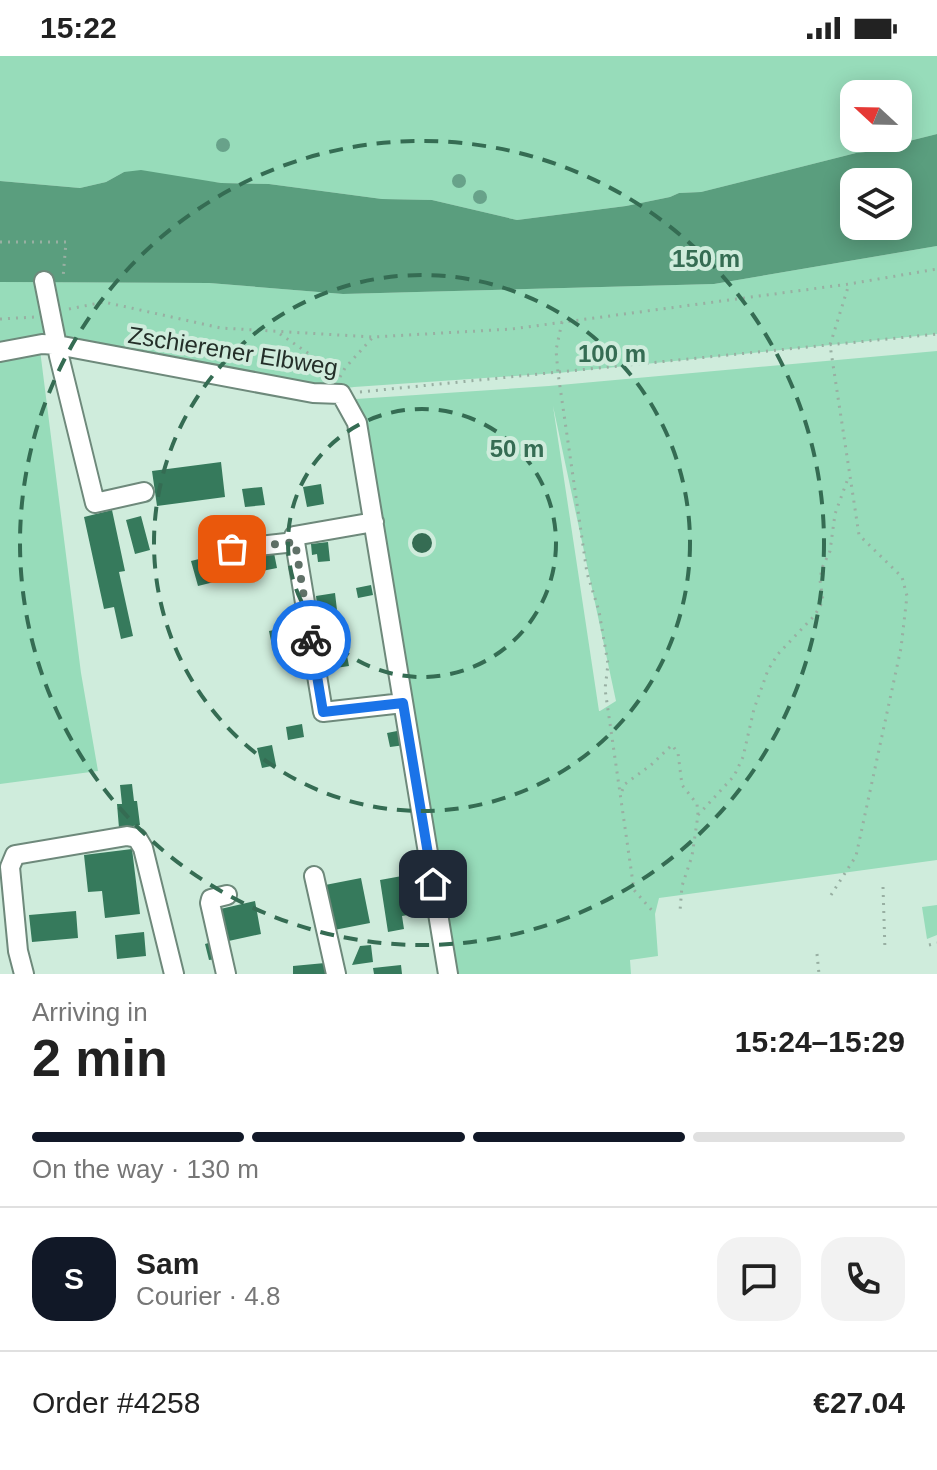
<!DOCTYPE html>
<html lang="en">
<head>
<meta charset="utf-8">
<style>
	body { margin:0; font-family:Helvetica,sans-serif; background:#f2f2f2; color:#222; height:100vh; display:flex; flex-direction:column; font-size:30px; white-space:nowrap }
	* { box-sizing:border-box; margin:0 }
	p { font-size:26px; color:#767676 }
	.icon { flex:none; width:44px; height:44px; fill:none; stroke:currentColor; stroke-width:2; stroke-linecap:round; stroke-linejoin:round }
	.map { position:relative; height:918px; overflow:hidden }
	.sheet { display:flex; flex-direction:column; background:#fff; flex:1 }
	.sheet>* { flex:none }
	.needle { width:52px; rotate:292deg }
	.controls { position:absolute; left:840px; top:24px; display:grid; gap:16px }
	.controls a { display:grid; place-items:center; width:72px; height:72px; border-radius:16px; background:#fff; box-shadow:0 4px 20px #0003; font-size:40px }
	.pin { position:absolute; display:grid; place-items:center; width:68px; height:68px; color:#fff; margin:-34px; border-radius:16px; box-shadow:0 4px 12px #0006 }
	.courier { position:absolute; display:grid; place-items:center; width:80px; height:80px; margin:-40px; border:6px solid #1a73e8; border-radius:50%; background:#fff; color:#222; box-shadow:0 2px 10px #0007 }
	.overview em { font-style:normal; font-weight:600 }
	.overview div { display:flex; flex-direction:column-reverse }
	.overview { display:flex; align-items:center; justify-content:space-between; height:136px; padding:0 32px }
	h1 { font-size:52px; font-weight:600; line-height:60px }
	.bar { display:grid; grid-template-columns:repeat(4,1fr); gap:12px 8px; align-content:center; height:96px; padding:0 32px }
	.bar i { height:10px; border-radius:6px; background:#e0e0e0 }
	.bar .active { background:#111827 }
	.bar p { grid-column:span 4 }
	.line { display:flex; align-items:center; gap:20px; padding:0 32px; border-top:2px solid #e0e0e0 }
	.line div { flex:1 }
	.round { display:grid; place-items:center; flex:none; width:84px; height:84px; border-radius:24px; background:#f2f2f2 }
	.status { display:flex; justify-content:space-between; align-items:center; height:56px; padding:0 40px; background:#fff; direction:ltr }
	.status svg { height:22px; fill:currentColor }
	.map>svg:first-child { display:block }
	.green { fill:#97dcba; fill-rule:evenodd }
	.water { fill:#5a9e7e; fill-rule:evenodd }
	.building { fill:#367a5c }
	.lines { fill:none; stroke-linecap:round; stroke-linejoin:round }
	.minor-casing { stroke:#6e897b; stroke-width:22 }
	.path { stroke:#98afa2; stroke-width:3; stroke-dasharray:2 6; stroke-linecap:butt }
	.minor { stroke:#fff; stroke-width:18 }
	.tree { fill:#68a28a }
	.done { stroke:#607168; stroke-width:8; stroke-dasharray:0 14.4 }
	.route { stroke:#1a73e8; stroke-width:10 }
	.ring { fill:none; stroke:#356c53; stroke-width:4; stroke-dasharray:14 10 }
	.labels { text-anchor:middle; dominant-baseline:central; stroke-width:8; stroke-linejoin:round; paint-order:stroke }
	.street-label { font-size:24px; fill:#242f29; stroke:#cfecdc }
	.centre { fill:#356c53; stroke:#cfecdc; stroke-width:4 }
	.ring-label { font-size:24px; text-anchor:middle; font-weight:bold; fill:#356c53; stroke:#cfecdc; stroke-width:8; stroke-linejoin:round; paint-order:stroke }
</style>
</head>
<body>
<div class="status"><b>15:22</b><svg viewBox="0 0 49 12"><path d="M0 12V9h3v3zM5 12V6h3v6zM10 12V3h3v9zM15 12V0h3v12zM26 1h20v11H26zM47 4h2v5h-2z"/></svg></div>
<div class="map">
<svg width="937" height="918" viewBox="0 0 937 918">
	<rect width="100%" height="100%" fill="#cfecdc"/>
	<!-- green -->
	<path class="green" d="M0,0H937V78L909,85L894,93L856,97L701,136L679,137L670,141L626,150L517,164L432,144L382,143L269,128L221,127L124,116L106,126L80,132L0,125ZM854,38H898V82H854Z
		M937,190V278L558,317L354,331L313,337L50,284L0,293V226L209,227L343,238L714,228Z
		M40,294L81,617L98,715L0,728V302Z
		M937,295V804L659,842L655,858L658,900L630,904L631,918H454L356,343L549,330ZM553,350L616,645L600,655H599Z
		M937,849V879L927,883L922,851Z"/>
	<!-- water -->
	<path class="water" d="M937,78V190L714,228L343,238L209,227L0,226V125L80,132L106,126L124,116L141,114L221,127L269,128L382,143L432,144L517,164L626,150L670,141L679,137L701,136L856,97L894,93L909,85ZM854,126H898V170H854Z"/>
	<!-- building -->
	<path class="building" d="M221,406L225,441L157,450L152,415Z
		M321,428L324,448L307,451L303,431Z
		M262,431L265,449L245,451L242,433Z
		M112,454L125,515L119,516L133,580L121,583L114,551L104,553L84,461Z
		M141,460L150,494L135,498L126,464Z
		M328,486L330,505L318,506L317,498L312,499L311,488Z
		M274,497L277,512L257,516L255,500Z
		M215,499L222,524L198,530L191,505Z
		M371,529L373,539L358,542L356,532Z
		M335,537L337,554L318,557L316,540Z
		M289,571L293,591L273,595L269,575Z
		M346,594L349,610L329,613L327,597Z
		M302,668L304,681L288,684L286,671Z
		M402,674L405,689L390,691L387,677Z
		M272,689L276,709L262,712L257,692Z
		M132,728L134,745H137L140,769L119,772L117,748H122L120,729Z
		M132,793L140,858L105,862L102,835L88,836L84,799Z
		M413,818L419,857L402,860L404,873L388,876L380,824Z
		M361,822L370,867L329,875L320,830Z
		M255,845L261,878L224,886L216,854Z
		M76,855L78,882L32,886L29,859Z
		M144,876L146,900L117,903L115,879Z
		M212,886L217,903L209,904L205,888Z
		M371,889L373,906L352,909L360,890Z
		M325,907L327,918H293V910Z
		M401,909L402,918H374L373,912Z"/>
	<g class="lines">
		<!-- minor casing -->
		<g class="minor-casing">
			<path id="minor" d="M44,225L59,300L95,447L144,436
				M0,296L42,288L57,289L313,337L341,338L357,367L448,918
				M374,466L294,480L323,656L403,647
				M232,493L295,486
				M314,820L336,918
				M24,918L18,895L10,811L15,799L127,780L137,782L143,792L174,918
				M226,918L210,847L211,843L227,839"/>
		</g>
		<!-- path -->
		<path class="path" d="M0,186H66L63,222
			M69,253L104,246L221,272L373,281L512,273L849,228L937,213
			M0,263L35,261
			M562,266L556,294L558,317L587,517L599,555L608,608L605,633L634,834L655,858
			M280,278L327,310L334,319
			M340,321L345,312L373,281
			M360,336L937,278
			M622,735L625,728L651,709L672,689L678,697L682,729L697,748L698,759L692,800L682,830L680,855
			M698,759L734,720L743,701L754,653L768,614L778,598L815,559L823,545L820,524L822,512L830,495L835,458L847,425
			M883,831L885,895
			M831,839L856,800L901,592L907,540L902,521L859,479L830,289L849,228
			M929,889L937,887
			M817,898L819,918"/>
		<!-- minor -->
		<use href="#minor" class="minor"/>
	</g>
	<!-- trees -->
	<g class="tree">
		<circle cx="223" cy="89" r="7"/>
		<circle cx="459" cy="125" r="7"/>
		<circle cx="480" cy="141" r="7"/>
	</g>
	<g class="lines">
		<!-- done -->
		<path class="done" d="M232,493L295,486L311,584"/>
		<!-- route -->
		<path class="route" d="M311,584L323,656L403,647L433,828"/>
	</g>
	<!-- distance rings -->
	<g class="ring">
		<circle cx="422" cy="487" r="134"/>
		<circle cx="422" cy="487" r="268"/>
		<circle cx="422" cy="487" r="402"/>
	</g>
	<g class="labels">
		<!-- street labels -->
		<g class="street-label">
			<text transform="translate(233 295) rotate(9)">Zschierener Elbweg</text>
		</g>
	</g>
	<circle cx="422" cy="487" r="12" class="centre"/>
	<g class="ring-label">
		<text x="706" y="211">150 m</text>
		<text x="612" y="306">100 m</text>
		<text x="517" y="401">50 m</text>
	</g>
</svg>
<div class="controls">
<a><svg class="needle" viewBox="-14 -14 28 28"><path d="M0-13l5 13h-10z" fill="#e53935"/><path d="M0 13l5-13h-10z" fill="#767676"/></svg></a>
<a><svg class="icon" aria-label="layers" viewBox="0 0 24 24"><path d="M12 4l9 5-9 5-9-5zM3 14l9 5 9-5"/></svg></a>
</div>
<div class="pin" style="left:232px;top:493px;background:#ea580c"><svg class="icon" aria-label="bag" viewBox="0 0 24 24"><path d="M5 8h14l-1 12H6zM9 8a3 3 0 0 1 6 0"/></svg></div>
<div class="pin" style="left:433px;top:828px;background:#1f2937"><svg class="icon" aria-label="home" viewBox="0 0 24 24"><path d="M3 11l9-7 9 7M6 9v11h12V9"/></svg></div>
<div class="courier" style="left:311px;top:584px"><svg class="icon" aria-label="bike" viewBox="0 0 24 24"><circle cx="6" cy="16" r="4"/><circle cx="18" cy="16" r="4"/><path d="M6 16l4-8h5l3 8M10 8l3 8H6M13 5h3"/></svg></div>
</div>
<section class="sheet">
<div class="overview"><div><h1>2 min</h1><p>Arriving in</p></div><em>15:24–15:29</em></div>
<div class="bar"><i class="active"></i><i class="active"></i><i class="active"></i><i></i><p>On the way · 130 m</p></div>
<div class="line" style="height:144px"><b class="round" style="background:#111827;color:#fff">S</b><div><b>Sam</b><p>Courier · 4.8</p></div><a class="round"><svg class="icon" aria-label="chat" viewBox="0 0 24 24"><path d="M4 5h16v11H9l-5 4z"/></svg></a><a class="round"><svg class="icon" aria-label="phone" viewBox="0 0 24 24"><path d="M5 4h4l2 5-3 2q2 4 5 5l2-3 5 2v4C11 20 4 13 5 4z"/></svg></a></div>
<div class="line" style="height:104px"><div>Order #4258</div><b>€27.04</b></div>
</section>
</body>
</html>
